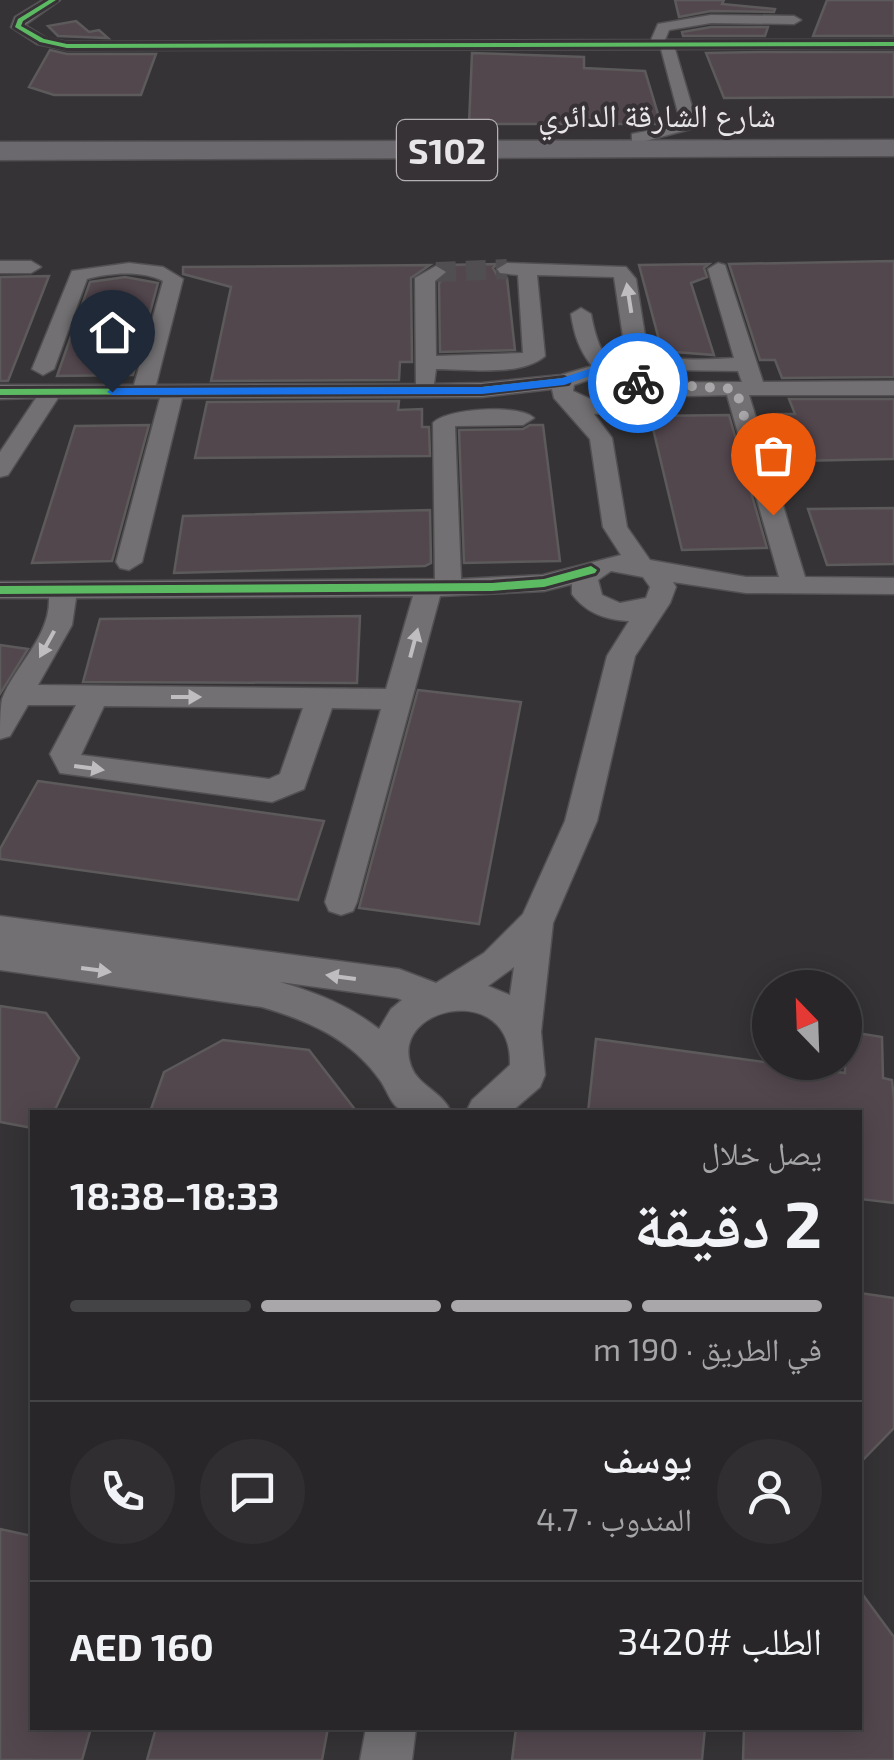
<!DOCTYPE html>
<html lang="ar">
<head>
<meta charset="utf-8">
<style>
	body { margin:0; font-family:"Exo 2","Noto Naskh Arabic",sans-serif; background:#302e30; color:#f1f3f6; direction:rtl; height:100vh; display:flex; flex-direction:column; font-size:38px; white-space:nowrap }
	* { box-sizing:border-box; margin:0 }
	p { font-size:32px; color:#a5a5a8 }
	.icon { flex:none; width:55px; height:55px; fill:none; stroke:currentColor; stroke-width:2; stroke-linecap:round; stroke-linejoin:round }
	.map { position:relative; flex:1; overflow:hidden; direction:ltr }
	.sheet { position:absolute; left:30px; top:1110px; width:832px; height:620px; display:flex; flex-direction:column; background:#282628; border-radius:0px; box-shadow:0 5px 25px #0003,0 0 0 2px #444345; direction:rtl }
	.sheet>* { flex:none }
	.needle { width:65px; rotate:337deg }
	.tools { position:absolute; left:752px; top:970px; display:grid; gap:20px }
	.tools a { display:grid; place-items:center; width:110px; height:110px; border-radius:50%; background:#282628; box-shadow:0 5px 25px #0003,0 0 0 2px #444345; font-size:50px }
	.pin { position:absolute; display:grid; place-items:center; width:85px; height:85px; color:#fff; margin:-102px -42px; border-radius:50% 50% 50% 0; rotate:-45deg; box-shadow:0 0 10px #0007 }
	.pin .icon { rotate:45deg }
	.courier { position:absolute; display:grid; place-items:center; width:100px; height:100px; margin:-50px; border:8px solid #1a73e8; border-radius:50%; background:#fff; color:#222; box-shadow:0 2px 12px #0007 }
	.summary em { font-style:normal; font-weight:700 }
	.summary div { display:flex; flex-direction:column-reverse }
	.summary { display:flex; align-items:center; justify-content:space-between; height:170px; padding:0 40px }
	h1 { font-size:65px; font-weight:700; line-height:75px }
	.bar { display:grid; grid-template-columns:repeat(4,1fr); gap:15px 10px; align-content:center; height:120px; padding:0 40px }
	.bar i { height:12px; border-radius:8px; background:#444345 }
	.bar .selected { background:#a9a7a9 }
	.bar p { grid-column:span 4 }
	.line { display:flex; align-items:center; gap:25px; padding:0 40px; border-top:2px solid #444345 }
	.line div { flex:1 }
	.round { display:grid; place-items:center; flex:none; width:105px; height:105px; border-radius:52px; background:#302e30 }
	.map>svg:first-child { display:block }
	.building { fill:#53474e; stroke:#5c5a5b; stroke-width:2.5 }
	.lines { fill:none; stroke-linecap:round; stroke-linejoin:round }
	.street-tunnel { stroke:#504e50; stroke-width:20; stroke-dasharray:20 10; stroke-linecap:butt }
	.street-casing { stroke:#525052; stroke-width:3 }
	.highway-casing { stroke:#525052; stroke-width:3 }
	.street { fill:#727072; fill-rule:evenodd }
	.highway { fill:#6b686e; fill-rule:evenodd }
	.cycleway-casing { stroke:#363236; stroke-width:6 }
	.cycleway { fill:#5cba63; fill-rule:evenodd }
	.oneway { fill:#bfbdbf }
	.route { fill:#1a73e8 }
	.done { stroke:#a9a7a9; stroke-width:10; stroke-dasharray:0 18 }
	.labels { text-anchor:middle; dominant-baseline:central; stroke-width:8; stroke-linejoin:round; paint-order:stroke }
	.far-street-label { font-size:32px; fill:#e8e6e8; stroke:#363236 }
	.shield { fill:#363236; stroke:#b3b0b3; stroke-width:2.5 }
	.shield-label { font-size:35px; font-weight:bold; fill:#e8e6e8 }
</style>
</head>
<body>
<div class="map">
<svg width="894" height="1760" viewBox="0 0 894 1760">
	<rect width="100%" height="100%" fill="#353335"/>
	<!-- building -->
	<path class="building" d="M675,0H724L722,4L775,9L774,12L711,11L679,17Z
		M827,0H894V36H813Z
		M76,21L89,32L99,30L108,38L58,36L48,26Z
		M711,27H768L765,36H683L682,32Z
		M50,50L67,54H156L141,95H54L29,87Z
		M759,52H894V97L724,98L706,53Z
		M472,53L584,57V68L645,71L661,124H469Z
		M894,261V377L782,378L775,360H760L729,264Z
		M497,264L493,268L497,275L507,278L515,350L440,352L439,283L450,272L442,265Z
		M709,264L704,268L707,277L691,283L714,355L662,351L639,265Z
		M430,265L411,278L412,362H400L399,380L211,381L231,287L183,274V267Z
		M49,276L8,381H0V277Z
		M125,277L158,283L133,375L57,376L90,282Z
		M789,399H894V459L794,461L777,414H795Z
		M399,401L398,410L422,409V427H429L430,456L195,458L207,402Z
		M729,415L767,548L682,550L650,416Z
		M149,425L112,561L32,563L75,426Z
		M530,425H543L560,561L464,563L459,430L523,429Z
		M894,508V564L827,565L808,509Z
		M430,510L431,563L425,566L174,573L183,516Z
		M360,616L357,683L83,682L100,619Z
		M0,645L28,649L0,694Z
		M418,690L521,702L479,924L359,908Z
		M38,781L324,821L298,900L0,859V849Z
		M0,1006L46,1013L79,1058L54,1112H32V1128L0,1122Z
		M845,1031L882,1037L883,1078L892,1080L894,1101V1203L860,1199V1112H588L596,1039L845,1073Z
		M223,1040L309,1050L357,1112H150L164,1072Z
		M860,1293L894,1298V1428L860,1463Z
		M0,1529L32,1536V1728H91L82,1760H0Z
		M860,1591L894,1637V1760H743L744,1728H860Z
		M156,1728H328L322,1760H147Z
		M516,1728H705L702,1760H512Z"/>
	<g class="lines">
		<!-- street-tunnel -->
		<path class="street-tunnel" d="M436,272L507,269"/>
		<!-- street casing -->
		<g class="street-casing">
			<path id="street" d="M43,0H60L25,25L46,38L67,42L651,40L658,24L711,15L794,16L801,20L794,24L711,23L669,30L665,40H894V48L675,49L698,127L638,143L632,142V134L681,124L661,49L67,50L37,44L11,27L15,17Z
				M0,261H31L41,267L31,273H0Z
				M129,263L163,267L183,279L156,385L416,384L415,278L436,266L446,272L435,281L436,356L523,353L518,275L500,273L497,269L507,263L626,267L636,279L647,348C670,364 708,359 734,358L708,269L718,263L725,265L763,382L894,381V395H749L805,577L894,578V594L746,593L673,582L676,587L670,603L635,656L597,821L553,923L541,1032L545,1075L540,1087L511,1112H466L472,1100L510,1065C513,980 389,1006 411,1066C418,1086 443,1092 451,1112C437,1112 415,1117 403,1111C390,1105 388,1091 380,1080C351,1039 309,1021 262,1007L0,970V916L399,969L436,983L484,953L523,914L565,821L607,656L629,621C606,620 586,613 572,594V584L544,591L440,596L357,902L353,911L341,915L329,911L325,902L381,709L332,708L304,789L272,802L60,773L50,754L76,705H28L10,736L0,739C0,726 0,711 2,699C14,667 51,636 49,598H0V582L435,579L433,423C447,408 520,404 534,418L523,425L455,426L461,579L543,575L621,555L603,527L590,439L554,398L552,389L482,397L182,398L142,562L129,570L120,568L116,562L160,398H58L8,475L0,477V452L36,398L0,399V385H134L163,281C141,270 110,273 87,279L54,369L43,375L32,369L72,271ZM537,275L614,277L624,343L637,362L671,370L738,371L742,382C713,382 650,385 625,373C602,363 595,336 591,314L581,308L571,314C574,334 579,350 592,366L561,375L482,383L434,384L436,369C467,369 521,377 545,356ZM591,379L608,381L617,393L595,401L573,391L574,385ZM637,388L688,396L727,395L779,577H746L650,560L627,527L612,438L594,414L620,410L639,395ZM611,571L643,577L650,587L646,598L620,603L602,595L598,580ZM413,596L386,689L38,685L72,625L76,598ZM104,706L303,708L280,774L269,779L81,755ZM514,967L510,995L488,986ZM280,982L397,998L402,1000L391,1009L379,1029C348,1005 317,993 280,982Z
				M366,1728H416L412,1760H360Z"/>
		</g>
		<!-- highway casing -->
		<g class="highway-casing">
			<path id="highway" d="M894,140V156L0,160V142Z"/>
		</g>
		<!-- street -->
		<use href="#street" class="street"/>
		<!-- highway -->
		<use href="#highway" class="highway"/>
		<!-- cycleway casing -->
		<g class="cycleway-casing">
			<path id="cycleway" d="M49,0H56L23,21L21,26L44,39L67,44L894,42V46L67,48L40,42L15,27L18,19Z
				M564,378L569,381L568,383L482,393L0,395V389L482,387Z
				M591,566L597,570L595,573L544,587L492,591L0,594V586L492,583L544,579Z"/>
		</g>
		<!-- cycleway -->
		<use href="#cycleway" class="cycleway"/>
	</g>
	<!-- one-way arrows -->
	<defs><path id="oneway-solid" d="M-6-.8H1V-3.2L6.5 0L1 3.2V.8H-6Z" transform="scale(2.5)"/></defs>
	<g class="oneway">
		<use href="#oneway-solid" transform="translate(629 298) rotate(-99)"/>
		<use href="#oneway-solid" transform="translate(414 643) rotate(-75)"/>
		<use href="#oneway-solid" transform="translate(47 644) rotate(119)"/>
		<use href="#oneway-solid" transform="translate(186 697)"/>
		<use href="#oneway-solid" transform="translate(89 768) rotate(8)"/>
		<use href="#oneway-solid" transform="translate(96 970) rotate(8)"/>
		<use href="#oneway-solid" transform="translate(341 977) rotate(-172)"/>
	</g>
	<!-- route -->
	<path class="route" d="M589,369L644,383L638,386L590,376L564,385L482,394L112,395L107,392L112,388L482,387L562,378Z"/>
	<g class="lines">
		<!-- done -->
		<path class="done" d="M638,383L736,389L773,515"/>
	</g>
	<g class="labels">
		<!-- far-street labels -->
		<g class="far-street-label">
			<text x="657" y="114">شارع الشارقة الدائري</text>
		</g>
		<!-- shield labels -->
		<rect class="shield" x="397" y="120" width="100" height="60" rx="8"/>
		<g class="shield-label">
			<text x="447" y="150">S102</text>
		</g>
	</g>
</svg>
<div class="tools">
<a><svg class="needle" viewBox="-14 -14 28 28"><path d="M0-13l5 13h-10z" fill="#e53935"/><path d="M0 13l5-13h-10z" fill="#a5a5a8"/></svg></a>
</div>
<div class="pin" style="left:773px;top:515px;background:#ea580c"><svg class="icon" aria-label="bag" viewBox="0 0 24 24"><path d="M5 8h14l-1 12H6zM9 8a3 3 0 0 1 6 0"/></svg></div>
<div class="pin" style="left:112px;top:392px;background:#1f2937"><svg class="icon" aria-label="home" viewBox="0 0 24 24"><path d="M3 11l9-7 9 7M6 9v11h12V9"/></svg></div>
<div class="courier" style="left:638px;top:383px"><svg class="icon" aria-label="bike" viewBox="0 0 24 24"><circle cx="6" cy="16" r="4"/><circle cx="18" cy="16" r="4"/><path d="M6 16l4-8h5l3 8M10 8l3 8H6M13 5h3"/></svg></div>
<section class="sheet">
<div class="summary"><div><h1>2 دقيقة</h1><p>يصل خلال</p></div><em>18:33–18:38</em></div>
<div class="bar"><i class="selected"></i><i class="selected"></i><i class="selected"></i><i></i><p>في الطريق · 190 m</p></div>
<div class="line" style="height:180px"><a class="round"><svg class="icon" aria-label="person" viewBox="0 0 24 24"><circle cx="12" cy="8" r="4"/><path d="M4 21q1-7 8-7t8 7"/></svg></a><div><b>يوسف</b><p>المندوب · 4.7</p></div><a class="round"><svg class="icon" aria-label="chat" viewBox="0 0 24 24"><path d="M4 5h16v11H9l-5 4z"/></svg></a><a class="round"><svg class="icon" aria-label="phone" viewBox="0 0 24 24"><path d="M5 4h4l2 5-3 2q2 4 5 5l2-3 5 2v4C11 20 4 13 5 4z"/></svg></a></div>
<div class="line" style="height:130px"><div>الطلب #3420</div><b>AED 160</b></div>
</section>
</div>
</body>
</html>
